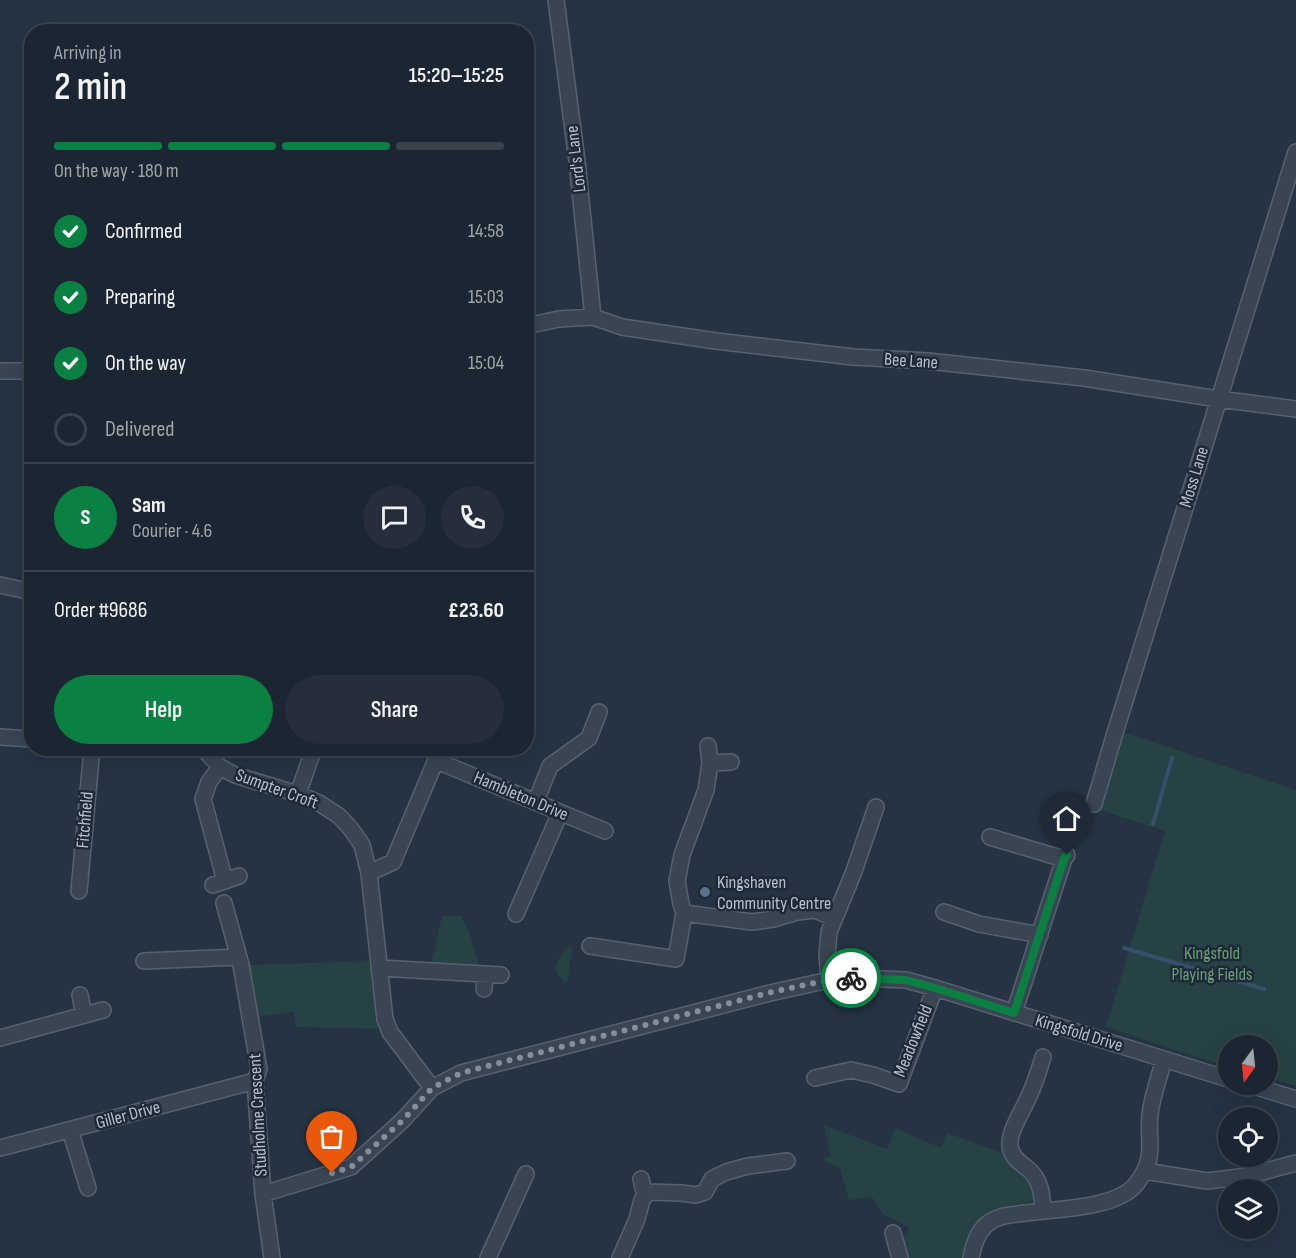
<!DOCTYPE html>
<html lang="en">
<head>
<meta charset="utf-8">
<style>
	body { margin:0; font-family:"Sofia Sans Condensed",sans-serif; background:#252e3a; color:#f1f3f6; height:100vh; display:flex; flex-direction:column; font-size:22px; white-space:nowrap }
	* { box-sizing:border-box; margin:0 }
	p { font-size:20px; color:#a0a5ac }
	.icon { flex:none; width:33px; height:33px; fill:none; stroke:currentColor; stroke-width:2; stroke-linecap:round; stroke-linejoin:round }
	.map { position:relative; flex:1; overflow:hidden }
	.side { position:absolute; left:24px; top:24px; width:510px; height:732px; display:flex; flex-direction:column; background:#1c2632; border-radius:24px; box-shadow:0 6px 24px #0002,0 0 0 2px #3a434d }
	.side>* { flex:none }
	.needle { width:39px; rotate:195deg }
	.fabs { position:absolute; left:1218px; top:1035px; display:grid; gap:12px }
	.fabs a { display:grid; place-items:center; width:60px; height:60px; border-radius:50%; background:#1c2632; box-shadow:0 6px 24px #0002,0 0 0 2px #3a434d; font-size:30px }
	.pin { position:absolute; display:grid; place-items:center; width:51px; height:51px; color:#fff; margin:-62px -26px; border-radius:50% 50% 50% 0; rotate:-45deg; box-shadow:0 0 6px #0007 }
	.pin .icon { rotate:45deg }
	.courier { position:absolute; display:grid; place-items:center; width:60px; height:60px; margin:-30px; border:4px solid #0b8043; border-radius:50%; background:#fff; color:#222; box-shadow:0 2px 8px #0007 }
	.headline em { font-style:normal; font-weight:600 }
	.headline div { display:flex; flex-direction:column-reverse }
	.headline { display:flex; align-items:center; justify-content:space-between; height:102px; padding:0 30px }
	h1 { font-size:39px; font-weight:600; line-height:45px }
	.bar { display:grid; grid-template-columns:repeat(4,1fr); gap:9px 6px; align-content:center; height:72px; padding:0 30px }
	.bar i { height:8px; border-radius:4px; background:#3a434d }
	.bar .on { background:#0b8043 }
	.bar p { grid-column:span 4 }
	.line { display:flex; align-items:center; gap:15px; padding:0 30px; border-top:2px solid #3a434d }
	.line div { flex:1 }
	.round { display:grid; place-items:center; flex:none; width:63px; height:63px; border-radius:32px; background:#252e3a }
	ol { padding:0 30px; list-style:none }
	li { display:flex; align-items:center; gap:18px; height:66px }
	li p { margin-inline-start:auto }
	li .icon { padding:6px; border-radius:50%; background:#0b8043; color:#fff; stroke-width:4 }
	li:last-child { color:#a0a5ac }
	li i { width:33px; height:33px; border:3px solid #3a434d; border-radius:50% }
	.primary-button { display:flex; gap:12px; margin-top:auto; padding:12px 30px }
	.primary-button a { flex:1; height:69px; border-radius:36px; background:#0b8043; color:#fff; font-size:24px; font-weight:600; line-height:69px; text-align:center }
	.primary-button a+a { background:#252e3a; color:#f1f3f6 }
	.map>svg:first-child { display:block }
	.green { fill:#274244 }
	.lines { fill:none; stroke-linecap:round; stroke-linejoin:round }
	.stream { stroke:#384f6b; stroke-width:4 }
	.street-casing { stroke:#576270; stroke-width:18 }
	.street { stroke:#394553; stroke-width:15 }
	.done { stroke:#838f9d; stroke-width:6; stroke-dasharray:0 10.8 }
	.route { stroke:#0b8043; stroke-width:8 }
	.service-dot { fill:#5c6f8a; stroke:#1e2938; stroke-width:2 }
	.labels { text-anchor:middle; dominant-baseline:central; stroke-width:5; stroke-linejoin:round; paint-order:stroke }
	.street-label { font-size:18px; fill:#b6c0cd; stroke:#1e2938 }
	.poi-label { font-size:18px; fill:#b6c0cd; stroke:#1e2938; text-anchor:start }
	.park-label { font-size:18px; fill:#6c9f76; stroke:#1e2938 }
</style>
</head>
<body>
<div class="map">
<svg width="1296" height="1258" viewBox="0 0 1296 1258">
	<rect width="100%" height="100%" fill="#253343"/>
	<!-- green -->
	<path class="green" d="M1123,732L1296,790V1086L1268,1078V1046H1228V1067L1106,1027L1165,831L1100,810Z
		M442,916H461L469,932L479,966L431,963Z
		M572,947L567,984L558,975L555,968C559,960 562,948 572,947Z
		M373,961L379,1029L296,1027L294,1012L256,1017L246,965Z
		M824,1125L887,1149L895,1128L941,1148L947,1133L1005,1154L1010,1163L1033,1188L1035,1197L1029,1203C1007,1204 981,1212 971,1234C967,1241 967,1250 965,1258H906L901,1239L908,1234V1227L883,1214L872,1197L849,1200L840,1168L825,1161L824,1158L831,1156Z"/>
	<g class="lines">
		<!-- stream -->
		<path class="stream" d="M1153,824L1172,758
			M1124,948L1264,989"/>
		<!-- street casing -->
		<g class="street-casing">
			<path id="street" d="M556,0L577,161L593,317
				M526,326L559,319L593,317L622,327L716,341L853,357L928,361L1084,378L1218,399L1296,409
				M0,371H32
				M0,585L32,592
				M0,737L32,739
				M708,746L710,763
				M203,748L220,767L235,775L298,794L319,803L339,816L351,829L362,845L369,873L385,1019L390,1032L432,1088
				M437,761L605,831
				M220,767L209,782L203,799L225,881
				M298,794L314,748
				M536,801L550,766L589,738L599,712
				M1094,804L1114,736L1296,152
				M990,837L1064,859
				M369,873L393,862L441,748
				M213,885L239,876
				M79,891L92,748
				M224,903L241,965L259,1069L255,1081L263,1194L272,1258
				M944,912L979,924L1040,935
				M684,913L752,922L773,919L797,912L815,910L834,918
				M516,914L560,813
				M590,946L676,959L684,913L681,904L677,881L682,855L706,790L710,763L731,762
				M144,961L238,957
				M380,968L501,975
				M829,980L827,955L829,932L853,874L876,807
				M484,989L485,974
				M80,995L84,1015
				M1014,1013L1064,859L1067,855
				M0,1038L103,1010
				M1043,1057C1039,1070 1035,1084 1029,1096C1023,1112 1001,1140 1014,1156C1017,1161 1023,1165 1028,1169C1041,1180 1042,1194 1043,1211
				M815,1078L851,1070L873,1075L899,1084L935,988
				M1247,1084L1296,1099
				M70,1130L88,1188
				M0,1148L255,1081
				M1145,1171L1207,1181L1248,1176L1296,1163
				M641,1179L645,1196
				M263,1194L351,1167L403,1120L432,1088L461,1073L770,993L829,980L860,978L906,980L935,988L1228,1079
				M893,1233L900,1258
				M488,1258L526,1174
				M620,1258L637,1219L642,1200L648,1192L681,1193L696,1195L705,1192L712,1179L726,1172L748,1166L787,1161
				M971,1258C973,1247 977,1233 986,1225C997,1215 1011,1215 1025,1213C1055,1209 1118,1209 1137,1183C1159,1154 1145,1138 1151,1108C1154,1091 1160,1075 1164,1059"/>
		</g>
		<!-- street -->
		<use href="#street" class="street"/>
	</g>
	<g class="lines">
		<!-- done -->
		<path class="done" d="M332,1173L351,1167L403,1120L432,1088L461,1073L772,992L829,980L851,978"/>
		<!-- route -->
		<path class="route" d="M851,978L906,980L935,988L1014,1013L1064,859L1067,855"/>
	</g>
	<!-- markers -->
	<circle class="service-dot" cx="705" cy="892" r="6"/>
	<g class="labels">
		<!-- street labels -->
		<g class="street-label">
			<text transform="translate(576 159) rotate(-97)">Lord's Lane</text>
			<text transform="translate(911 361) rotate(4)">Bee Lane</text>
			<text transform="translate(1194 477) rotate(-73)">Moss Lane</text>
			<text transform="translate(277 789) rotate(20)">Sumpter Croft</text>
			<text transform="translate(521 796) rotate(23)">Hambleton Drive</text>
			<text transform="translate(85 820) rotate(-85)">Fitchfield</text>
			<text transform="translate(1079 1033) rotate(17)">Kingsfold Drive</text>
			<text transform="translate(913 1041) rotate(-68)">Meadowfield</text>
			<text transform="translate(128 1115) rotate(-15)">Giller Drive</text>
			<text transform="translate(258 1115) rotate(-93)">Studholme Crescent</text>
		</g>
		<!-- poi labels -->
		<g class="poi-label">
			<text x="717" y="882">Kingshaven<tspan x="717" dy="21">Community Centre</tspan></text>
		</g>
		<!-- park labels -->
		<g class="park-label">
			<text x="1212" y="953">Kingsfold<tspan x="1212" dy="21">Playing Fields</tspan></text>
		</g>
	</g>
</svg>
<div class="fabs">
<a><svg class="needle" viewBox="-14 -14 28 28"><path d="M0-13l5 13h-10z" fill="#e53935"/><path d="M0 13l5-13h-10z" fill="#a0a5ac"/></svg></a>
<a><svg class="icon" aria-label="locate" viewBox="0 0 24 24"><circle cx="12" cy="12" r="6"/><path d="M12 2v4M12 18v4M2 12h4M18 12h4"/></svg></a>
<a><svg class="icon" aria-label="layers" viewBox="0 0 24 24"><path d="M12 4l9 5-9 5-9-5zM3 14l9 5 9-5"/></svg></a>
</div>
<div class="pin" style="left:332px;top:1173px;background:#ea580c"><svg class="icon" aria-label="bag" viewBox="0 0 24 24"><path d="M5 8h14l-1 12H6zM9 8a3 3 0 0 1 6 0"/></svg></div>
<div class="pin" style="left:1067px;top:855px;background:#1f2937"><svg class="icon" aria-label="home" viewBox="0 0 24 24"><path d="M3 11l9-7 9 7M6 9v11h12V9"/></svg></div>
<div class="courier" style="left:851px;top:978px"><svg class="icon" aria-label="bike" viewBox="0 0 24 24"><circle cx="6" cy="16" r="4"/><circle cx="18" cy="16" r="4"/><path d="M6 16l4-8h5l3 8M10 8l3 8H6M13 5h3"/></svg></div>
<section class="side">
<div class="headline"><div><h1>2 min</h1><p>Arriving in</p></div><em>15:20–15:25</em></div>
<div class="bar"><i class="on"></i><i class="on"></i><i class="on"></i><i></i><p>On the way · 180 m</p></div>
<ol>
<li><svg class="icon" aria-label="check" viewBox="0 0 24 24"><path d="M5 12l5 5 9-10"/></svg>Confirmed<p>14:58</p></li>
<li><svg class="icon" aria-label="check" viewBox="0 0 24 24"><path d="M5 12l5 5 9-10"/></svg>Preparing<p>15:03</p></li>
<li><svg class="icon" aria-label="check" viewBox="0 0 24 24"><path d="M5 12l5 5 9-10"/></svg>On the way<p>15:04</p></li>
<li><i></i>Delivered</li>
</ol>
<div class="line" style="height:108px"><b class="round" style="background:#0b8043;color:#fff">S</b><div><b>Sam</b><p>Courier · 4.6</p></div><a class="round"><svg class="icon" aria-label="chat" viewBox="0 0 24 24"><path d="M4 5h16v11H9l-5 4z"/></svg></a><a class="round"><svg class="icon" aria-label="phone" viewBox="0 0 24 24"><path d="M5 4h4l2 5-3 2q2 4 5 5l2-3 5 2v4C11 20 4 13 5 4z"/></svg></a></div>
<div class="line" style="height:78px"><div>Order #9686</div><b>£23.60</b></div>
<div class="primary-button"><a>Help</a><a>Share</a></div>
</section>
</div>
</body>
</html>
